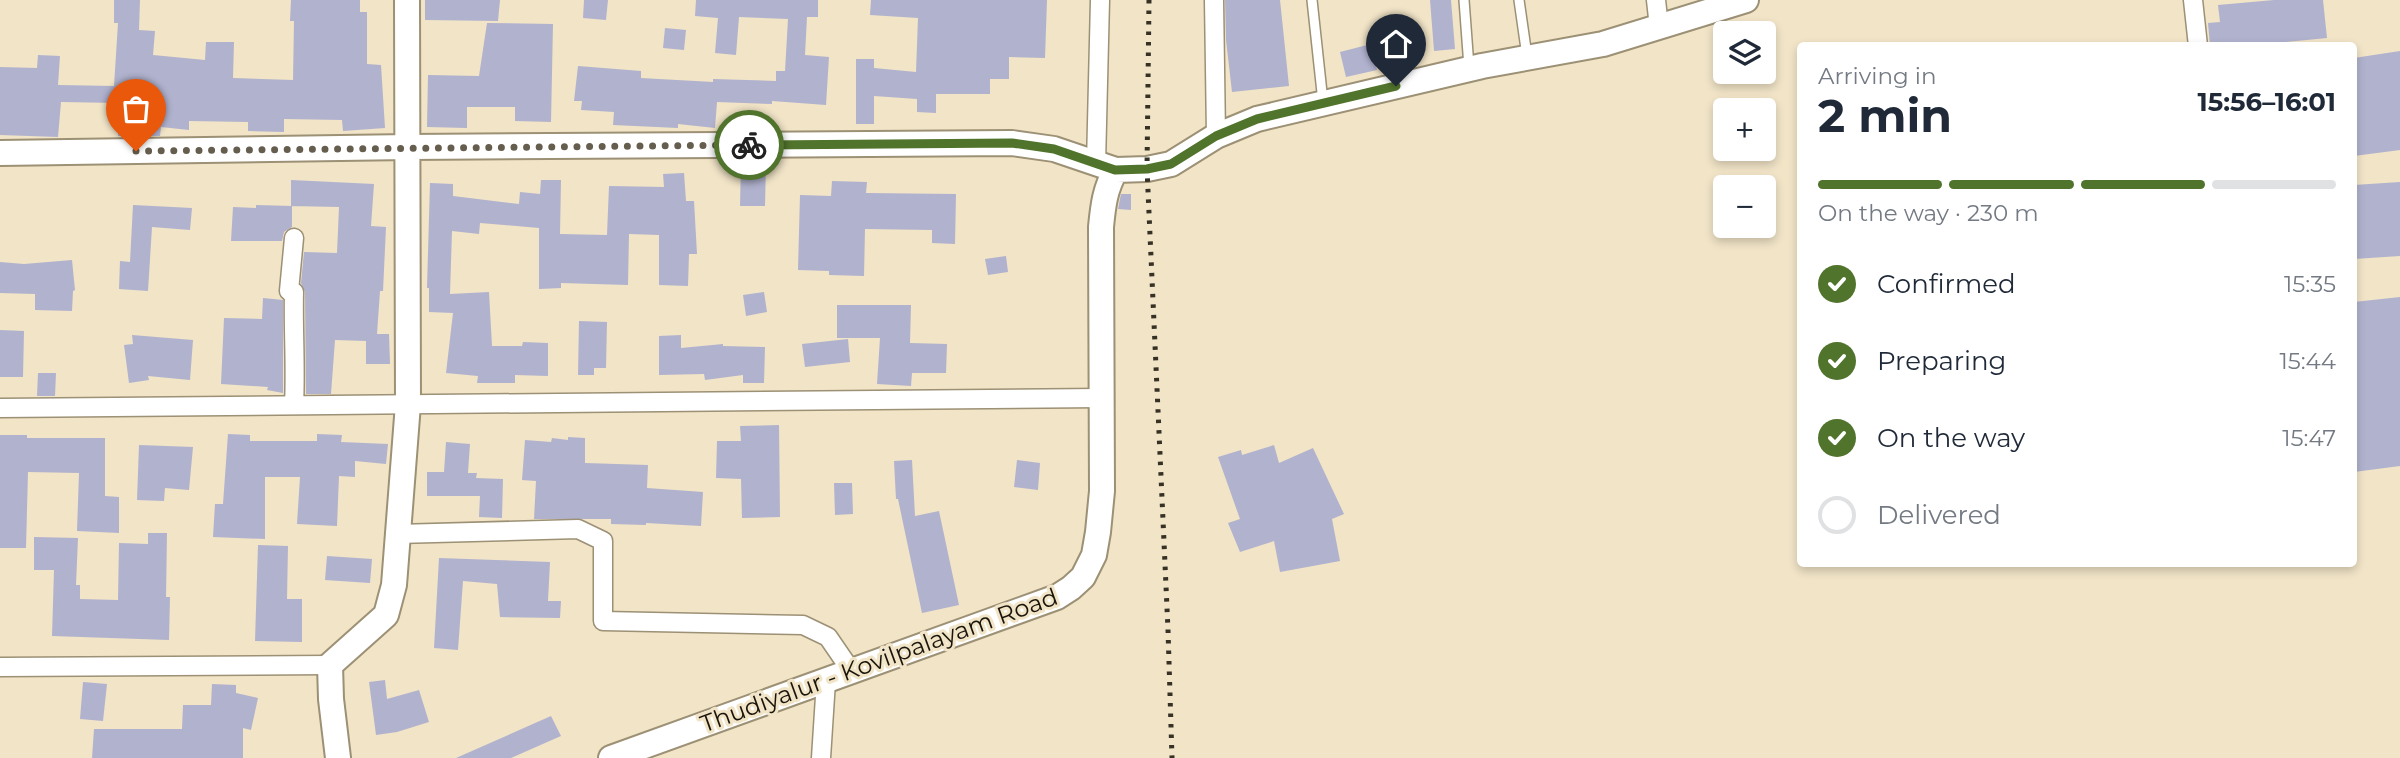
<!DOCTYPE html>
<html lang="en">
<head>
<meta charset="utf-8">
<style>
	body { margin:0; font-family:Montserrat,sans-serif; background:#f6f6f7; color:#1f2937; height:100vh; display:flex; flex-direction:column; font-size:26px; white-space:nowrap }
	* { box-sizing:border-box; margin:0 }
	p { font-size:23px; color:#747a83 }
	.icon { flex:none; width:38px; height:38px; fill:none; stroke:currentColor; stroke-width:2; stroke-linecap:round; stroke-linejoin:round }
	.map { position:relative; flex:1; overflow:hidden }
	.drawer { position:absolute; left:1797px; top:42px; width:560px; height:525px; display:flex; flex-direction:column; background:#fff; border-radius:7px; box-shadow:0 4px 10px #0003 }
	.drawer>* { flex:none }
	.tools { position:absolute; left:1713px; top:21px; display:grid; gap:14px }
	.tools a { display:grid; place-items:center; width:63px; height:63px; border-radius:7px; background:#fff; box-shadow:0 4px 10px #0003; font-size:35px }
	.pin { position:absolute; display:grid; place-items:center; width:60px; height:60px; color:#fff; margin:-72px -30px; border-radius:50% 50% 50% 0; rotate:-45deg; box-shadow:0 0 7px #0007 }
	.pin .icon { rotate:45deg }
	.courier { position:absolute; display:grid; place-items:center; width:70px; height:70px; margin:-35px; border:5px solid #51742c; border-radius:50%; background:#fff; color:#222; box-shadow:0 2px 9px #0007 }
	.summary em { font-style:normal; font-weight:700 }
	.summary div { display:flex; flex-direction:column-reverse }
	.summary { display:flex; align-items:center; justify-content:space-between; height:119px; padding:0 21px }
	h1 { font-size:46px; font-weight:700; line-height:52px }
	.bar { display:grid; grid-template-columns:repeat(4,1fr); gap:10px 7px; align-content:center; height:84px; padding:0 21px }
	.bar i { height:9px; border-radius:5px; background:#e0e1e3 }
	.bar .active { background:#51742c }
	.bar p { grid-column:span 4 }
	ol { padding:0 21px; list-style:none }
	li { display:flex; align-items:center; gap:21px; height:77px }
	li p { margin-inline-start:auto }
	li .icon { padding:7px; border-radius:50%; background:#51742c; color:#fff; stroke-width:4 }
	li:last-child { color:#747a83 }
	li i { width:38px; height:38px; border:4px solid #e0e1e3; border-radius:50% }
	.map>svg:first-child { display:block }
	.building { fill:#b1b2ce }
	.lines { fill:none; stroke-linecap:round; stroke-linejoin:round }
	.lane-casing { stroke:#9c9075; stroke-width:12 }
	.street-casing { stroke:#9c9075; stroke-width:21 }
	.secondary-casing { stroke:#9c9075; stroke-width:28 }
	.lane { stroke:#fff; stroke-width:9 }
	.street { stroke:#fff; stroke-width:18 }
	.secondary { stroke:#fff; stroke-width:24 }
	.rail { stroke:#373125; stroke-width:5; stroke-dasharray:3.5 7; stroke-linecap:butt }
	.done { stroke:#655d4d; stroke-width:7; stroke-dasharray:0 12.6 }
	.route { stroke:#51742c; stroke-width:9 }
	.labels { text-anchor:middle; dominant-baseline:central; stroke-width:6; stroke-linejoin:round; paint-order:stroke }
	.street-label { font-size:24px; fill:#1a150b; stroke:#f1e4c7 }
</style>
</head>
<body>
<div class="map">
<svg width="2400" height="758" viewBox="0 0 2400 758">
	<rect width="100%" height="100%" fill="#f1e4c7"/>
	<!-- building -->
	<path class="building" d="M114,0H140L139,30L155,31L153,55L205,60L206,42H234L233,78L293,80L294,21H290L291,0H360V12H367V64L381,65L385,128L343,131L342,120L284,119V132L248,131V122L189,121V130L161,127L160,136H118L119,103L61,102L58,137L0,135V67L37,68L38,55L60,56L58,85L114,86L118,23H114Z
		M425,0H500L498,21L425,20Z
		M584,0H608L606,20L583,18Z
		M696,0H818V17H807L805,55L829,57L826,105L772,101V104L717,102L715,128L678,124V128L613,125L614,112L581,110L582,101H574L578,66L641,71V78L713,82V79L776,81V71H785L788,19L739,17L736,55L715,53L718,18L695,16Z
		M871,0H1047L1045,58L1009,57V79H990V94H936V113L917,112V99L874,96V124H856V59H874V68L916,72L918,18L870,15Z
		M1225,0H1280L1289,86L1232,92L1226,40Z
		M1430,0H1451L1455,49L1434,51Z
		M2274,0H2323L2327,38L2247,46H2210L2208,23L2220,22L2218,5Z
		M487,23L553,24L551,122L515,121V107H467V128L427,127L428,75L479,76Z
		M665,28L686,30L684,50L663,48Z
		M1371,44L1377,70L1346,77L1340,52Z
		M2400,51V150L2354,156V58Z
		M741,162L766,163L765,206H740Z
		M684,173L686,201H694L697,254H689L688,286L659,285V235L629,234L628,285L561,283V288L539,289V228L480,223L479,234L452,231L450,294L489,292L492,346H522L523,342L548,343V376L515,375V383H477L478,376L446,373L453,313L429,312V288H427L430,183L453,184V196L519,204L520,192L540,194L541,180H561L560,234L607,235L609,186L664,187L663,174Z
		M291,180L374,184L371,226L386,227L383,291H380L377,334H389L390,364H366V341L335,340L331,394H306L305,292L301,283L304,252L337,253L339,207L291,206Z
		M832,181L867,182L866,193L956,194L955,244L932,243V230L865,229L864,276L829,275V271L798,270L800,195L831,196Z
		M2400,182V256L2354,259V185Z
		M1121,194H1131V210L1118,209Z
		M133,205L192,208L190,230L152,227L148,291L119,289L120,261L130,262Z
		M256,205L292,206V227L284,232L282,241H231L233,207L256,208Z
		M1006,256L1008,272L988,275L985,259Z
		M72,260L75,290L73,291L72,311L35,310V294L0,293V262L24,264Z
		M764,292L767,312L746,316L743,295Z
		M2400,297V466L2354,472V302Z
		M263,298L283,300V393L267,390L268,387L221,384L224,318L262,319Z
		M837,305H911L910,343L947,344L946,373H912L911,386L877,384L880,338H837Z
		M579,321L607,322L606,368H594V375H578Z
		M0,330L24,331L23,377H0Z
		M132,335L193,340L190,380L148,376L149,380L129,383L124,345L133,344Z
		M681,335V348L723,344V346L765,347L764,383H743V375L705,380L704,374L659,375V336Z
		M848,339L850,362L805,367L802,344Z
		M38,373H56L55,396H37Z
		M779,425L780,517L742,518L741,479L716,478L717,441H741L740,426Z
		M228,434L250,435V441H317V434L342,435L341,442L388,444L386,464L355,461V477L339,476L337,526L297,524L300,477H265V539L213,537L215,504H223Z
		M0,435H27V438H105V496L119,497V533L77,531L79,473L28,472L26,548H0Z
		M568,437L585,438V463L648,465L647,488L703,492L701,526L646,523V525L611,524V519H534L536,481L522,480L525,440L551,442L552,438L568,440Z
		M446,442L470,444L468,473H477L476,478L503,479L502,518L479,517L480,496H427V472H444Z
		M139,445L193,447L189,490L165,488L164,501L137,500Z
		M1274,445L1279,463L1313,448L1344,514L1332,519L1340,561L1280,572L1274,541L1240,552L1228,523L1240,519L1218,457L1241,450L1242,455Z
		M912,460L915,516L939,511L959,605L922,613L898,499H896L894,461Z
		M1017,460L1040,463L1038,490L1014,487Z
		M834,483H852L853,514L835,515Z
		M148,533H167L166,597H170L169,640L52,636L54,570H34V537L78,538L76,585H80V599L118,600L119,543L148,544Z
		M258,545L288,546L287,599H302V642L255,641Z
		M327,556L372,559L370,583L325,580Z
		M439,558L550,562L548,601H561L560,618L500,617L497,584L463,581L458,650L434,648Z
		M385,680L387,699L419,690L429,722L397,732L376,735L369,682Z
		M83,682L107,684L103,721L80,719Z
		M212,684L236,685V693L258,698L251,730L243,728V758H92L94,729H182L183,705H211Z
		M551,716L561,736L511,758H456Z"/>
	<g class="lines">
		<!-- lane casing -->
		<g class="lane-casing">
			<path id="lane" d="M1312,0L1323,102
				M1464,0L1469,67
				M1519,0L1527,56"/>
		</g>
		<!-- street casing -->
		<g class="street-casing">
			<path id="street" d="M1214,0L1216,136
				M1656,0L1659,27
				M2193,0L2198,46
				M1096,164L1100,0
				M294,238L289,291L294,292C293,330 296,367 294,405
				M0,408L1102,398
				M397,534L578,529L603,541V621L803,625L828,637L852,672
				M0,667L330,665
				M821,758L826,681"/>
		</g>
		<!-- secondary casing -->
		<g class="secondary-casing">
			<path id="secondary" d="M0,153L409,147L1012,143L1054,149L1116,170
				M338,758L331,699L330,665L386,615L394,585L408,404L407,0
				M611,758L1057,597L1071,588L1083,577L1094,555L1098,532L1102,491L1101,227C1103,206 1105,188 1116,170L1147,169L1171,164L1216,136L1257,119L1482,66L1603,44L1746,0"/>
		</g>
		<!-- lane -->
		<use href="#lane" class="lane"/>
		<!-- street -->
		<use href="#street" class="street"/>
		<!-- secondary -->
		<use href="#secondary" class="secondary"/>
		<!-- rail -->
		<path class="rail" d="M1149,0L1147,169L1168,630L1172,758"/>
	</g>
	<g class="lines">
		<!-- done -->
		<path class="done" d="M136,151L749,145"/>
		<!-- route -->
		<path class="route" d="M749,145L1012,143L1054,149L1115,170L1147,169L1171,164L1216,136L1257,119L1396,86"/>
	</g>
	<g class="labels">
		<!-- street labels -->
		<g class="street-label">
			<text transform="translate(879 660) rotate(-20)">Thudiyalur - Kovilpalayam Road</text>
		</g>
	</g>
</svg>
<div class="tools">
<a><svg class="icon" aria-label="layers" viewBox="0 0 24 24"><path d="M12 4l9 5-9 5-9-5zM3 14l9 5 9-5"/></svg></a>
<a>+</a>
<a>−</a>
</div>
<div class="pin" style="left:136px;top:151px;background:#ea580c"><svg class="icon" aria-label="bag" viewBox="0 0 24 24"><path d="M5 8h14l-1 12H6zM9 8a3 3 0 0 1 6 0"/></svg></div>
<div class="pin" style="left:1396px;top:86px;background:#1f2937"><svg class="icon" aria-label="home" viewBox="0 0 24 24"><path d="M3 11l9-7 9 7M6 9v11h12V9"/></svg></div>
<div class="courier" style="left:749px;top:145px"><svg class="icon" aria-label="bike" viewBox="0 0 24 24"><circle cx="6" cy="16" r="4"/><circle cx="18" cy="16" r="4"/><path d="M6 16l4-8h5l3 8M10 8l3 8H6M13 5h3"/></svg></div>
<section class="drawer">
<div class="summary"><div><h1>2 min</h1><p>Arriving in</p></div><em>15:56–16:01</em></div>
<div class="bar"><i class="active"></i><i class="active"></i><i class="active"></i><i></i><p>On the way · 230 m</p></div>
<ol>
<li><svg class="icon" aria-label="check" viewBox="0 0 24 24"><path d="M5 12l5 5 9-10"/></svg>Confirmed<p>15:35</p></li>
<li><svg class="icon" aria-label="check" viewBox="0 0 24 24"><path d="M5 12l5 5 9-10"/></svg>Preparing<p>15:44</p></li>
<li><svg class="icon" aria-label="check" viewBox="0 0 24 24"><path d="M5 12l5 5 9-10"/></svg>On the way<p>15:47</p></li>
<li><i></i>Delivered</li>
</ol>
</section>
</div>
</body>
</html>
